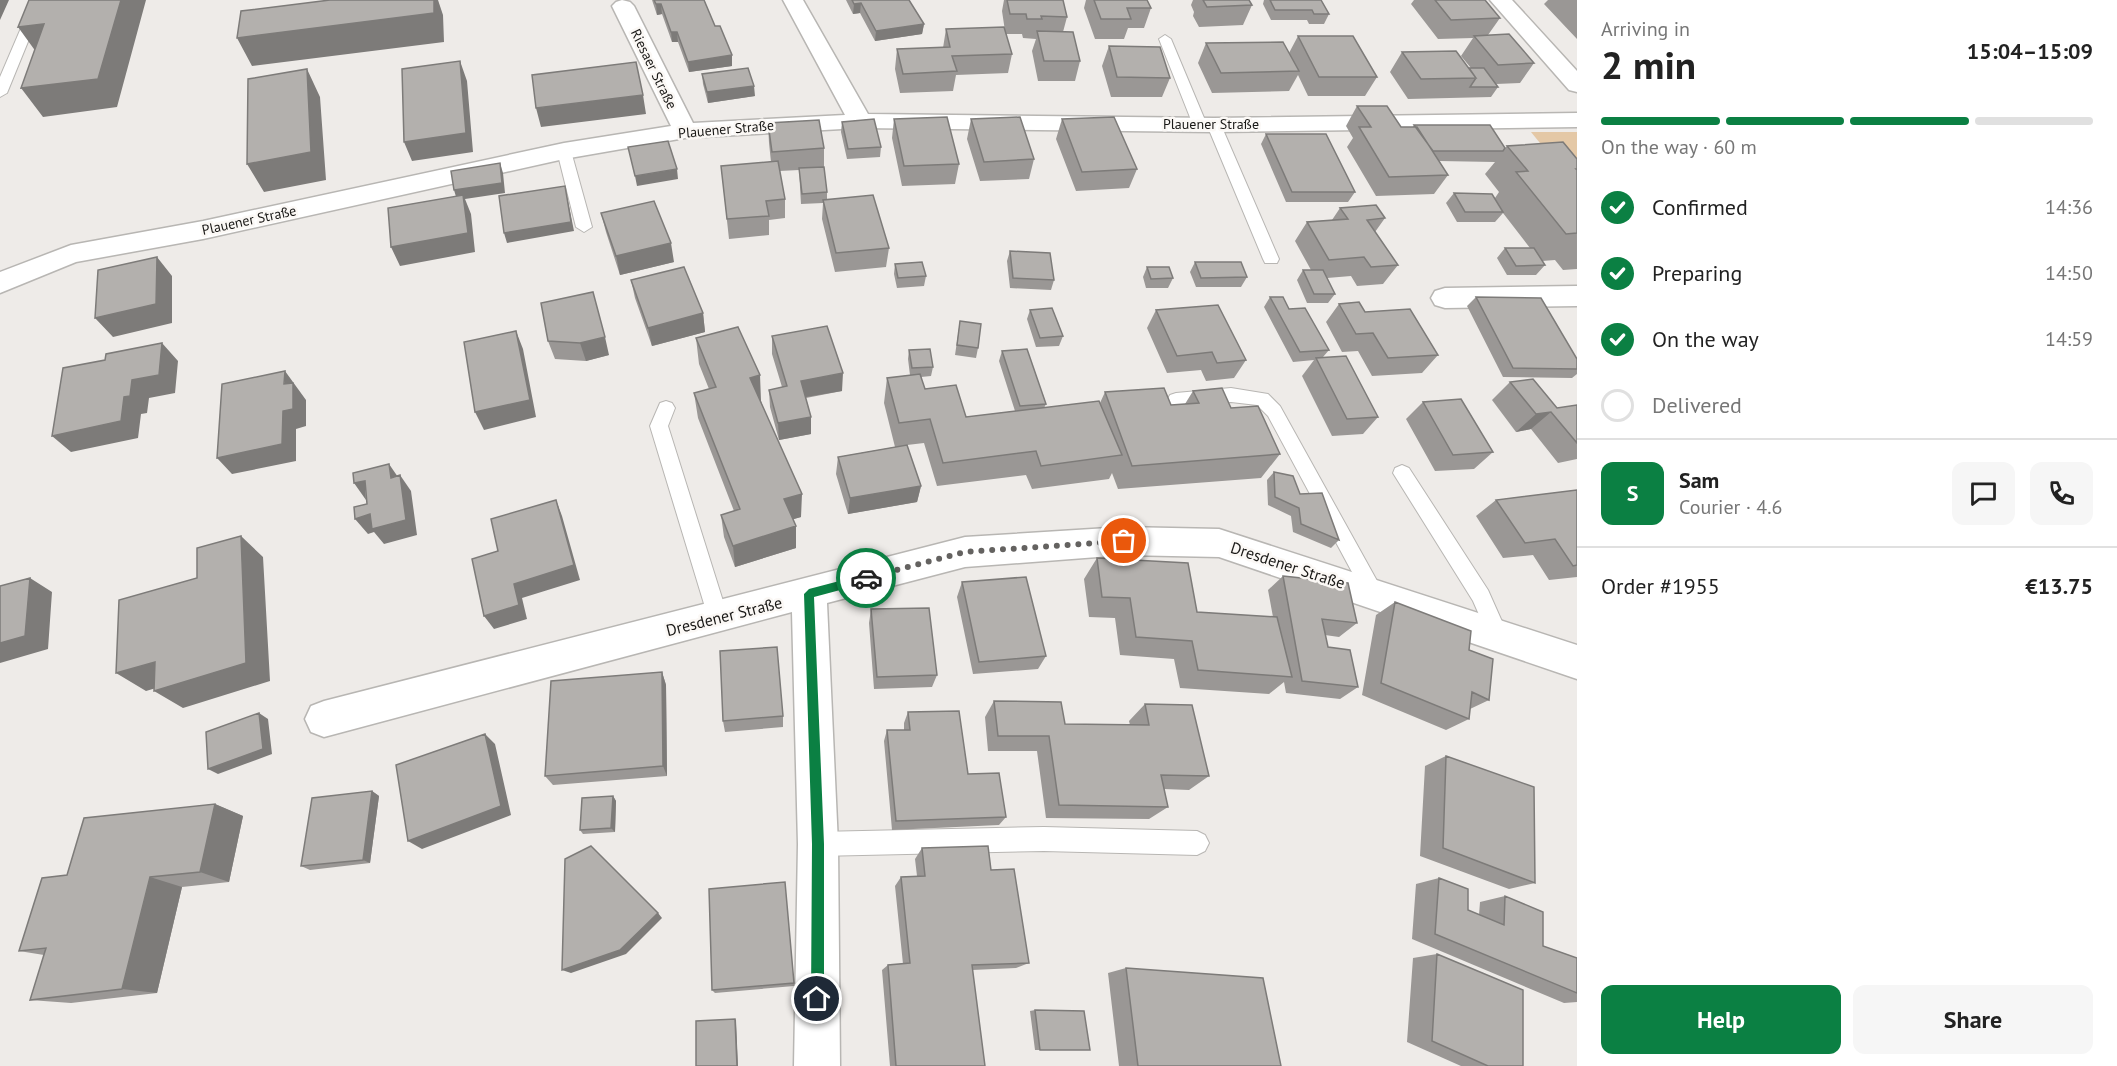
<!DOCTYPE html>
<html lang="en">
<head>
<meta charset="utf-8">
<style>
	body { margin:0; font-family:"PT Sans",sans-serif; background:#f6f6f6; color:#222; height:100vh; display:flex; flex-direction:column; font-size:22px; white-space:nowrap }
	* { box-sizing:border-box; margin:0 }
	p { font-size:20px; color:#767676 }
	.icon { flex:none; width:33px; height:33px; fill:none; stroke:currentColor; stroke-width:2; stroke-linecap:round; stroke-linejoin:round }
	.map { position:relative; flex:1; overflow:hidden }
	.drawer { display:flex; flex-direction:column; background:#fff; width:540px }
	.drawer>* { flex:none }
	.pin { position:absolute; display:grid; place-items:center; width:51px; height:51px; color:#fff; margin:-26px; border:3px solid #fff; border-radius:50%; box-shadow:0 2px 6px #0007 }
	.courier { position:absolute; display:grid; place-items:center; width:60px; height:60px; margin:-30px; border:4px solid #0b8043; border-radius:50%; background:#fff; color:#222; box-shadow:0 2px 8px #0007 }
	.headline em { font-style:normal; font-weight:800 }
	.headline div { display:flex; flex-direction:column-reverse }
	.headline { display:flex; align-items:center; justify-content:space-between; height:102px; padding:0 24px }
	h1 { font-size:39px; font-weight:800; line-height:45px }
	.bar { display:grid; grid-template-columns:repeat(4,1fr); gap:9px 6px; align-content:center; height:72px; padding:0 24px }
	.bar i { height:8px; border-radius:4px; background:#e0e0e0 }
	.bar .active { background:#0b8043 }
	.bar p { grid-column:span 4 }
	.line { display:flex; align-items:center; gap:15px; padding:0 24px; border-top:2px solid #e0e0e0 }
	.line div { flex:1 }
	.round { display:grid; place-items:center; flex:none; width:63px; height:63px; border-radius:12px; background:#f6f6f6 }
	ol { padding:0 24px; list-style:none }
	li { display:flex; align-items:center; gap:18px; height:66px }
	li p { margin-inline-start:auto }
	li .icon { padding:6px; border-radius:50%; background:#0b8043; color:#fff; stroke-width:4 }
	li:last-child { color:#767676 }
	li i { width:33px; height:33px; border:3px solid #e0e0e0; border-radius:50% }
	.primary-button { display:flex; gap:12px; margin-top:auto; padding:12px 24px }
	.primary-button a { flex:1; height:69px; border-radius:12px; background:#0b8043; color:#fff; font-size:24px; font-weight:800; line-height:69px; text-align:center }
	.primary-button a+a { background:#f6f6f6; color:#222 }
	main { display:flex; flex:1; min-height:0 }
	.map>svg:first-child { display:block }
	.green { fill:#e4c8a6 }
	.lines { fill:none; stroke-linecap:round; stroke-linejoin:round }
	.lane-casing { stroke:#b8b6b3; stroke-width:2 }
	.street-casing { stroke:#b8b6b3; stroke-width:3 }
	.lane { fill:#fff; fill-rule:evenodd }
	.street { fill:#fff; fill-rule:evenodd }
	.wall { fill:#9a9795 }
	.shaded-wall { fill:#7d7b79 }
	.building { fill:#b3b0ad; stroke:#7d7b79; stroke-width:1.5 }
	.route { fill:#0b8043 }
	.done { stroke:#646260; stroke-width:6; stroke-dasharray:0 10.8 }
	.labels { text-anchor:middle; dominant-baseline:central; stroke-width:5; stroke-linejoin:round; paint-order:stroke }
	.far-street-label { font-size:14px; fill:#191816; stroke:#fbf8f5 }
	.street-label { font-size:16px; fill:#191816; stroke:#fbf8f5 }
</style>
</head>
<body>
<main>
<div class="map">
<svg width="1577" height="1066" viewBox="0 0 1577 1066">
	<rect width="100%" height="100%" fill="#eeebe8"/>
	<!-- green -->
	<path class="green" d="M1531,132H1577V181H1571Z"/>
	<g class="lines">
		<!-- lane casing -->
		<g class="lane-casing">
			<path id="lane" d="M33,0H45L7,93L0,97V77Z
				M1165,35L1171,39L1207,125L1214,121L1221,125L1279,259L1277,263H1265L1263,259L1207,125L1200,129L1193,125L1159,39Z
				M564,146L571,151L592,227L584,232L576,227L557,151Z
				M1231,388L1268,394L1280,406L1381,588L1384,594L1381,600L1374,603L1367,600L1268,416L1257,405L1231,402L1176,407L1170,405L1167,400L1170,395L1176,393Z
				M666,401L672,403L675,408L668,426L728,617L725,624L718,626L711,624L708,617L650,426L660,403Z
				M1402,465L1409,468L1488,590L1508,635L1505,642L1498,645L1491,642L1473,601L1393,473L1395,468Z
				M1044,827L1197,831L1205,835L1209,843L1205,851L1197,855L1044,851L818,856L810,852L806,844L810,836L818,832Z"/>
		</g>
		<!-- street casing -->
		<g class="street-casing">
			<path id="street" d="M622,0L630,2L634,6L693,123L845,115L783,0H803L868,114L1214,118L1577,113V127L1214,132L860,128L685,138L564,159L203,239L76,262L0,293V272L71,245L203,221L564,143L671,126L612,6L616,2Z
				M1490,0H1512L1577,71V92L1569,90Z
				M1577,286V306L1445,308L1435,305L1431,298L1435,291L1445,288Z
				M1124,527L1219,529L1577,645V679L1219,557L1124,555L965,567L827,603L838,844L840,1066H794L798,844L792,612L324,737L311,732L305,719L311,706L324,701L965,537Z"/>
		</g>
		<!-- lane -->
		<use href="#lane" class="lane"/>
		<!-- street -->
		<use href="#street" class="street"/>
	</g>
	<!-- wall -->
	<path class="wall" d="M652,0H704L732,66L689,72L678,42H672L662,14L657,15Z
		M846,0H909L924,24L922,34L875,41L860,13L853,14Z
		M1004,0H1063L1067,17L1063,32L1080,61L1075,81H1038L1032,51L1036,39L1023,38L1022,34H1006L1012,54L1008,73L956,75L953,91L900,93L895,69L897,49L943,48L946,29L1005,31L1002,11Z
		M1086,0H1147L1151,8L1144,28H1128L1124,39H1095L1084,8Z
		M1193,0H1249L1252,5L1243,25L1199,27L1193,16L1194,12L1191,5Z
		M1264,0H1321L1329,14L1324,24H1309L1307,20H1271L1263,4Z
		M1414,0H1485L1500,18L1488,35L1534,63L1520,83L1496,84L1498,87L1491,97L1408,99L1390,72L1402,52L1471,68L1461,56L1473,38L1438,39L1411,4Z
		M1548,0H1577V39L1544,4Z
		M1298,36L1377,77L1365,96H1308L1298,75L1289,91L1212,93L1198,63L1206,43L1289,53Z
		M1109,46L1170,78L1162,97H1111L1102,66Z
		M702,74L755,96L708,103L703,84Z
		M1357,106L1401,127H1413L1414,125L1505,148L1507,146L1577,159V269L1563,270L1555,260L1542,261L1545,265L1536,275H1507L1497,258L1505,248H1530L1503,213L1495,222H1457L1446,203L1454,193L1495,198L1499,192L1485,174L1495,162L1439,161L1448,175L1434,194L1376,196L1347,147L1353,138L1346,126Z
		M894,119L959,164L955,184L902,186L892,138Z
		M971,119L1034,159L1029,179L980,181L967,139Z
		M1062,119L1137,169L1129,188L1076,191L1056,139Z
		M842,122L881,147L880,157L847,159L841,132Z
		M768,123L824,148V167L827,192V200L889,248L886,267L835,272L822,219L823,203L801,204L799,170L779,171L785,199V218L769,220V235L729,239L721,166L771,162L769,143Z
		M1266,134L1355,192L1348,202H1286L1261,144Z
		M1340,208L1385,218L1375,232L1398,265L1383,284L1357,286L1351,276L1327,278L1335,294L1328,303H1307L1297,280L1303,270H1311L1295,241L1307,222L1332,220Z
		M601,213L674,262L620,275L606,232Z
		M1010,251L1054,280L1051,290L1010,288L1007,261Z
		M1195,262L1247,277L1241,287H1196L1190,272Z
		M895,264L926,276L924,286L897,288L894,274Z
		M1147,267L1173,278L1168,288H1146L1143,277Z
		M631,280L703,313L705,332L652,346L635,298Z
		M1270,297L1289,309L1329,350L1323,357L1378,417L1363,434L1332,436L1302,376L1314,360L1293,362L1264,307Z
		M1476,297L1577,359V374L1572,378L1503,377L1467,306Z
		M541,303L609,355L586,361L555,359L548,341Z
		M1339,304L1365,312L1438,355L1422,373L1372,376L1358,351L1342,352L1326,322Z
		M1030,310L1063,336L1059,346L1036,347L1027,319Z
		M1156,310L1246,360L1234,378L1206,381L1201,370L1167,373L1147,328Z
		M960,321L978,348L976,358L955,355Z
		M772,336L842,391L806,398L811,417V434L779,440L770,407L769,390L782,387L772,354Z
		M696,338L761,401L801,517L793,519L796,526V548L735,567L724,537L721,515L734,511L698,418L694,393L709,389L699,364Z
		M909,350L933,367L931,376L921,377L925,389L966,417L1015,411L999,361L1002,351L1046,404L1044,408L1100,403L1105,392L1171,405L1185,404L1193,391L1231,408L1280,454L1261,478L1118,489L1112,473L1109,479L1032,489L1026,475L937,486L924,443L907,445L921,486L917,502L848,514L836,474L838,457L906,445L895,447L884,403L887,378L910,375L908,359Z
		M1510,382L1557,408L1577,405V459L1558,463L1531,429L1516,432L1492,400Z
		M1423,402L1493,452L1474,469L1435,471L1406,419Z
		M1274,472L1300,494L1339,540L1331,548L1293,532L1291,516L1268,505L1267,480Z
		M1577,490V577L1549,580L1533,555L1503,558L1476,516L1496,500Z
		M1097,558L1197,612L1273,617L1268,590L1283,576L1357,623L1339,637L1325,635L1328,647L1358,687L1340,699L1286,693L1284,682L1269,694L1180,688L1174,659L1120,655L1115,618L1089,617L1084,579Z
		M962,582L1046,656L1038,669L973,674L957,597Z
		M1395,602L1469,650L1489,700L1470,709L1469,719L1446,730L1362,695L1376,615Z
		M871,609L937,675L932,687L874,689L869,623Z
		M662,672L666,685L667,776L553,785L545,776Z
		M994,701L1065,724L1130,725L1129,721L1145,704L1209,776L1189,790L1164,789L1168,807L1149,819L1046,818L1037,751H988L985,717Z
		M908,712L968,774L1006,817L999,825L892,830L884,741L887,730H904V723Z
		M783,716V727L725,732L723,721Z
		M1446,756L1535,883L1509,889L1420,856L1425,766Z
		M372,791L379,796L370,863L310,870L301,866Z
		M613,796L616,801L615,832L583,834L580,830Z
		M215,804L243,816L229,882L182,887L157,993L71,1003L30,1000L44,955L19,951L67,875Z
		M922,848L991,870L1029,963L1016,968L972,970L985,1066H890L882,970L888,965L903,964L895,886L901,877L917,876L915,859Z
		M1439,878L1468,910L1479,915L1480,902L1505,896L1543,946L1577,958V1002L1564,1003L1412,939L1416,884Z
		M1437,954L1523,1066H1461L1407,1042L1413,958Z
		M1126,968L1281,1066H1119L1108,973Z
		M794,983V986L715,993L712,990Z
		M1035,1010L1090,1050H1035L1030,1011Z"/>
	<!-- shaded-wall -->
	<path class="shaded-wall" d="M0,0H9L0,20Z
		M121,0H146L117,107L43,117L21,88Z
		M434,0H438L443,15L444,42L252,66L237,38Z
		M861,3L860,13L853,14L854,4Z
		M656,4H661L662,14L657,15Z
		M44,24L39,56L18,27Z
		M924,24L922,34L875,41L876,31Z
		M671,32H677L678,42H672Z
		M732,55V66L689,72L688,62Z
		M460,61L467,81L473,152L412,161L404,142Z
		M307,69L320,97L326,180L264,192L247,164Z
		M754,86L755,96L708,103L707,92Z
		M643,95L646,114L541,127L536,108Z
		M500,163L503,173L505,193L465,199L471,214L475,252L400,266L391,247L457,200L454,190Z
		M677,169L678,179L637,186L635,176Z
		M565,186L574,231L507,243L504,233Z
		M671,243L674,262L620,275L616,256Z
		M157,257L172,276V323L113,337L95,318Z
		M703,313L705,332L652,346L648,328Z
		M516,331L523,349L536,417L484,430L475,412Z
		M605,337L609,355L586,361L580,343Z
		M162,343L178,361L175,393L149,398L147,413L141,414L138,438L71,452L52,436L124,397L132,380Z
		M285,371L306,400V426L296,429V461L232,474L217,458L283,411Z
		M843,373L842,391L800,398L801,381Z
		M760,375L761,401L752,403L750,378Z
		M1551,412L1531,429L1516,432L1536,414Z
		M811,417V434L779,440L778,423Z
		M389,464L400,480L391,478Z
		M400,475L411,491L417,535L384,544L374,532L368,534L355,519Z
		M365,481L366,500L354,483Z
		M921,486L917,502L848,514L850,498Z
		M802,494L801,517L784,522V499Z
		M556,500L562,516L580,580L522,598L527,619L494,629L484,616L514,584Z
		M796,526V548L735,567L733,546Z
		M241,536L263,557L270,681L183,708L154,691Z
		M30,578L52,592L48,649L0,663V643Z
		M155,662L183,680L146,691L116,673Z
		M662,672L666,685L667,776L663,766Z
		M259,713L268,719L272,754L218,774L208,769Z
		M485,734L495,744L511,815L422,849L408,841Z
		M372,791L379,796L370,863L363,860Z
		M613,796L616,801L615,832L611,828Z
		M215,804L243,816L229,882L200,872Z
		M150,877L182,887L157,993L122,989Z
		M658,913L662,918L626,954L571,973L562,970Z
		M735,1019L736,1020L738,1066H737Z"/>
	<!-- building -->
	<path class="building" d="M29,0H121L98,79L21,88L44,24L18,27Z
		M330,0H434V13L237,38L241,11Z
		M654,0H704L715,26H720L732,55L688,62L677,32H671L661,4H656Z
		M852,0H909L924,24L876,31L861,3L854,4Z
		M1007,0H1063L1067,17L1041,16L1042,19H1027L1026,14H1010Z
		M1094,0H1147L1151,8H1127L1131,19H1101Z
		M1203,0H1249L1252,5L1207,7Z
		M1270,0H1321L1329,14H1314L1312,10H1275Z
		M1435,0H1485L1500,18L1451,20Z
		M1004,27L1012,54L952,56L957,71L903,74L897,49L950,47L946,29Z
		M1037,31L1073,32L1080,61H1044Z
		M1509,34L1534,63L1498,65L1474,36Z
		M1298,36H1353L1377,77H1319Z
		M1283,42L1299,71L1221,73L1206,43Z
		M1109,46L1160,47L1170,78L1117,77Z
		M1456,51L1476,78L1421,79L1402,52Z
		M460,61L466,133L404,142L402,69Z
		M636,62L643,95L536,108L532,75Z
		M748,68L754,86L707,92L702,74Z
		M1469,68H1484L1498,87H1470L1476,78Z
		M307,69L311,152L247,164L248,79Z
		M1357,106H1387L1401,127H1417L1448,175L1389,177L1359,127H1371Z
		M947,117L959,164L904,166L894,119Z
		M1020,117L1034,159L984,162L971,119Z
		M1114,117L1137,169L1082,172L1062,119Z
		M874,119L881,147L848,149L842,122Z
		M819,120L824,148L772,152L768,123Z
		M1414,125H1490L1505,148L1503,151H1433Z
		M1266,134H1326L1355,192H1292Z
		M668,141L677,169L635,176L628,147Z
		M1563,142L1577,159V169H1576L1577,170V233L1566,234L1516,172L1528,171L1507,146Z
		M778,161L785,199L766,201L769,216L727,219L721,166Z
		M500,163L502,183L454,190L451,171Z
		M824,167L827,192L802,194L799,168Z
		M565,186L571,222L504,233L499,196Z
		M1454,193L1492,194L1503,212H1465Z
		M463,195L468,233L391,247L388,208Z
		M873,195L889,248L836,253L823,200Z
		M654,201L671,243L616,256L601,213Z
		M1376,205L1385,218L1367,220L1398,265L1371,267L1364,257L1329,260L1307,222L1348,219L1340,208Z
		M1505,248H1534L1545,265L1516,266Z
		M1010,251L1050,253L1054,280L1013,278Z
		M157,257L156,304L95,318L98,270Z
		M922,262L926,276L898,278L895,264Z
		M1195,262H1241L1247,277L1201,278Z
		M684,267L703,313L648,328L631,280Z
		M1147,267H1169L1173,278L1151,279Z
		M1303,270H1323L1335,294H1314Z
		M593,292L605,337L580,343L548,341L541,303Z
		M1270,297H1283L1289,309L1305,308L1329,350L1300,352Z
		M1476,297L1541,298L1577,359V369L1513,368Z
		M1359,302L1365,312L1410,309L1438,355L1388,358L1373,333L1356,334L1339,304Z
		M1218,305L1246,360L1217,363L1212,352L1177,356L1156,310Z
		M1052,308L1063,336L1040,338L1030,310Z
		M960,321L981,324L978,348L957,345Z
		M827,326L843,373L801,381L811,417L778,423L769,390L787,386L772,336Z
		M738,327L760,375L750,378L802,494L784,499L796,526L733,546L721,515L740,509L694,393L716,387L696,338Z
		M516,331L530,400L475,412L464,342Z
		M162,343L159,375L132,380L130,396L124,397L121,421L52,436L63,368L105,360L106,354Z
		M930,349L933,367L912,368L909,350Z
		M1027,349L1046,404L1020,406L1002,351Z
		M1346,356L1378,417L1347,419L1316,358Z
		M285,371L284,384L293,383V409L283,411L282,444L217,458L222,384Z
		M920,374L925,389L956,385L966,417L1099,401L1122,455L1041,466L1036,451L943,463L930,419L899,423L887,378Z
		M1533,379L1557,408L1577,405V443L1551,412L1536,414L1510,382Z
		M1164,388L1171,405L1199,403L1193,391L1222,388L1231,408L1258,406L1280,454L1132,466L1105,392Z
		M1461,399L1493,452L1453,455L1423,402Z
		M907,445L921,486L850,498L838,457Z
		M389,464L391,478L400,475L406,520L372,529L370,514L355,519L354,507L367,504L365,481L354,483L353,473Z
		M1274,472L1293,476L1300,494L1322,493L1339,540L1301,524L1299,508L1275,497Z
		M1577,490V565L1573,566L1555,539L1525,543L1496,500Z
		M556,500L574,565L514,584L519,605L484,616L472,559L498,551L491,519Z
		M241,536L246,663L154,691L155,662L116,673L119,600L197,578V548Z
		M1097,558L1188,563L1197,612L1277,617L1292,677L1198,670L1192,641L1136,637L1130,598L1102,597Z
		M1283,576L1348,583L1357,623L1322,619L1328,647L1350,650L1358,687L1302,681Z
		M1026,577L1046,656L979,662L962,582Z
		M30,578L25,636L0,643V586Z
		M1395,602L1471,631L1469,650L1493,659L1489,700L1472,692L1469,719L1381,683Z
		M929,608L937,675L877,677L871,609Z
		M777,647L783,716L723,721L720,651Z
		M662,672L663,766L545,776L551,681Z
		M994,701L1061,702L1065,724L1149,725L1145,704L1192,705L1209,776L1161,775L1168,807L1059,805L1049,736H998Z
		M959,711L968,774L999,773L1006,817L896,821L887,730H910L908,712Z
		M259,713L263,749L208,769L206,732Z
		M485,734L501,806L408,841L396,765Z
		M1446,756L1534,787L1535,883L1443,848Z
		M372,791L363,860L301,866L312,798Z
		M613,796L611,828L580,830L582,798Z
		M215,804L200,872L150,877L122,989L30,1000L46,948L19,951L42,878L67,875L84,818Z
		M591,846L658,913L620,950L562,970L565,859Z
		M988,846L991,870L1014,869L1029,963L972,965L985,1066H896L888,965L910,963L901,877L925,876L922,848Z
		M1439,878L1468,889V910L1504,925L1505,896L1543,912V946L1577,958V993L1435,934Z
		M785,882L794,983L712,990L709,889Z
		M1437,954L1523,990V1066H1488L1432,1041Z
		M1126,968L1263,978L1281,1066H1138Z
		M1035,1010L1084,1011L1090,1050H1040Z
		M735,1019L737,1066H696V1021Z"/>
	<!-- route -->
	<path class="route" d="M866,574L870,575V582L814,597L824,844V999L822,1004L817,1006L813,1004L811,999L812,844L804,594L809,589Z"/>
	<g class="lines">
		<!-- done -->
		<path class="done" d="M866,578L965,552L1124,541"/>
	</g>
	<g class="labels">
		<!-- far-street labels -->
		<g class="far-street-label">
			<text transform="translate(654 69) rotate(64)">Riesaer Straße</text>
			<text x="1211" y="124">Plauener Straße</text>
			<text transform="translate(726 129) rotate(-5)">Plauener Straße</text>
			<text transform="translate(249 220) rotate(-12)">Plauener Straße</text>
		</g>
		<!-- street labels -->
		<g class="street-label">
			<text transform="translate(1288 565) rotate(18)">Dresdener Straße</text>
			<text transform="translate(724 616) rotate(-14)">Dresdener Straße</text>
		</g>
	</g>
</svg>
<div class="pin" style="left:1124px;top:541px;background:#ea580c"><svg class="icon" aria-label="bag" viewBox="0 0 24 24"><path d="M5 8h14l-1 12H6zM9 8a3 3 0 0 1 6 0"/></svg></div>
<div class="pin" style="left:817px;top:999px;background:#1f2937"><svg class="icon" aria-label="home" viewBox="0 0 24 24"><path d="M3 11l9-7 9 7M6 9v11h12V9"/></svg></div>
<div class="courier" style="left:866px;top:578px"><svg class="icon" aria-label="car" viewBox="0 0 24 24"><path d="M5 17H2v-5l4-1 3-4h7l3 4 3 1v5h-3M9 17h6M6 11h13"/><circle cx="7" cy="17" r="2"/><circle cx="17" cy="17" r="2"/></svg></div>
</div>
<section class="drawer">
<div class="headline"><div><h1>2 min</h1><p>Arriving in</p></div><em>15:04–15:09</em></div>
<div class="bar"><i class="active"></i><i class="active"></i><i class="active"></i><i></i><p>On the way · 60 m</p></div>
<ol>
<li><svg class="icon" aria-label="check" viewBox="0 0 24 24"><path d="M5 12l5 5 9-10"/></svg>Confirmed<p>14:36</p></li>
<li><svg class="icon" aria-label="check" viewBox="0 0 24 24"><path d="M5 12l5 5 9-10"/></svg>Preparing<p>14:50</p></li>
<li><svg class="icon" aria-label="check" viewBox="0 0 24 24"><path d="M5 12l5 5 9-10"/></svg>On the way<p>14:59</p></li>
<li><i></i>Delivered</li>
</ol>
<div class="line" style="height:108px"><b class="round" style="background:#0b8043;color:#fff">S</b><div><b>Sam</b><p>Courier · 4.6</p></div><a class="round"><svg class="icon" aria-label="chat" viewBox="0 0 24 24"><path d="M4 5h16v11H9l-5 4z"/></svg></a><a class="round"><svg class="icon" aria-label="phone" viewBox="0 0 24 24"><path d="M5 4h4l2 5-3 2q2 4 5 5l2-3 5 2v4C11 20 4 13 5 4z"/></svg></a></div>
<div class="line" style="height:78px"><div>Order #1955</div><b>€13.75</b></div>
<div class="primary-button"><a>Help</a><a>Share</a></div>
</section>
</main>
</body>
</html>
